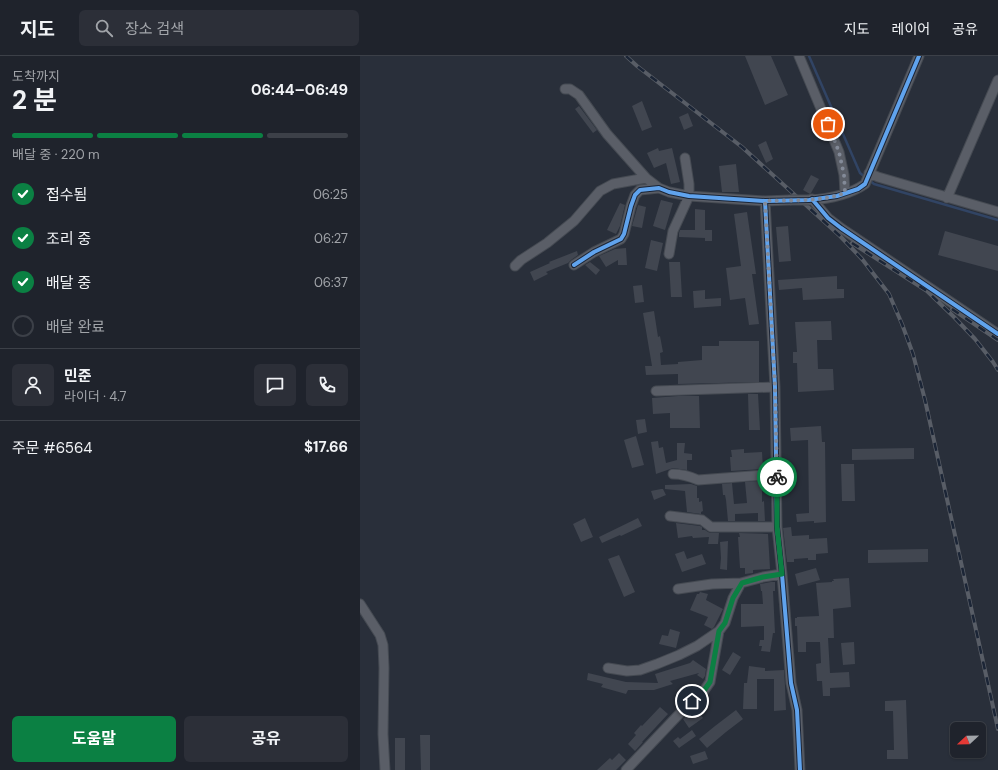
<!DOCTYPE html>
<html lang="ko">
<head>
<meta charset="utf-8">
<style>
	body { margin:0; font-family:"DM Sans","Noto Sans KR",sans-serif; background:#2c2f38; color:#f1f3f6; height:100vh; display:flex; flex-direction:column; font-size:15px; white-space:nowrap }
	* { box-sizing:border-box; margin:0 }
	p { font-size:13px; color:#a1a4a9 }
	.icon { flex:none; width:22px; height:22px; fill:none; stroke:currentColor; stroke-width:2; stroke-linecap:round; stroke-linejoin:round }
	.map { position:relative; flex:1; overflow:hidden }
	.side { display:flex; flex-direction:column; background:#1f232c; width:360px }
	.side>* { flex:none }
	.needle { width:26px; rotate:248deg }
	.fabs { position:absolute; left:590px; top:666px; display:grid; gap:8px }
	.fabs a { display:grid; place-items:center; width:36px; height:36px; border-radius:6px; background:#1f232c; box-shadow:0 1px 3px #0004,0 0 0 1px #3c4048; font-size:20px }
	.pin { position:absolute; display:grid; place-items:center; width:34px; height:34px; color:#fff; margin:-17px; border:2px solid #fff; border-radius:50%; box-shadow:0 1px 4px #0007 }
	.courier { position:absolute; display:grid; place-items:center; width:40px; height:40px; margin:-20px; border:3px solid #0b8043; border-radius:50%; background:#fff; color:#222; box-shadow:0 1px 5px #0007 }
	.headline em { font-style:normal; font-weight:700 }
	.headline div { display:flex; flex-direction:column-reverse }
	.headline { display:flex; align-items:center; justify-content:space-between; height:68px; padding:0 12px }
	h1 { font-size:26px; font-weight:700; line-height:30px }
	.bar { display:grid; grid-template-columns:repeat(4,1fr); gap:6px 4px; align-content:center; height:48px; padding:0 12px }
	.bar i { height:5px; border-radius:3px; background:#3c4048 }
	.bar .selected { background:#0b8043 }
	.bar p { grid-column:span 4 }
	.line { display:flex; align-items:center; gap:10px; padding:0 12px; border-top:1px solid #3c4048 }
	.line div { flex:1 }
	.round { display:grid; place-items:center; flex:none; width:42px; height:42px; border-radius:6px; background:#2c2f38 }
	ol { padding:0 12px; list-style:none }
	li { display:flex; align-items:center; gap:12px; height:44px }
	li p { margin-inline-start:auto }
	li .icon { padding:4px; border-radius:50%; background:#0b8043; color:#fff; stroke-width:4 }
	li:last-child { color:#a1a4a9 }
	li i { width:22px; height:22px; border:2px solid #3c4048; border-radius:50% }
	.cta { display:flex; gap:8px; margin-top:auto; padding:8px 12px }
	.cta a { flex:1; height:46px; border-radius:6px; background:#0b8043; color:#fff; font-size:16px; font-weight:700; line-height:46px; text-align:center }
	.cta a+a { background:#2c2f38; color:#f1f3f6 }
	header { display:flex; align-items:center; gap:24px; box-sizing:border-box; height:56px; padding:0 20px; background:#1f232c; border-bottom:1px solid #3c4048 }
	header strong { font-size:19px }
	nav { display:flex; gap:22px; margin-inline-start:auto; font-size:14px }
	.search { width:280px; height:36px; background:#2c2f38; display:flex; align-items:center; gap:10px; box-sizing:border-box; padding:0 14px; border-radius:6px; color:#a1a4a9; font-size:15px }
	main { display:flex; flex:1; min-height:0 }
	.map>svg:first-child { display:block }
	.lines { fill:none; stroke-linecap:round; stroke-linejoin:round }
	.stream { stroke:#314464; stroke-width:2.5 }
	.building { fill:#414650 }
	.minor-casing { stroke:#454a52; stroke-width:11 }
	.minor { stroke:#5a5e67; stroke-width:9 }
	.rail-casing { stroke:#585d66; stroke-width:4 }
	.rail { stroke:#1b2536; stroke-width:2.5; stroke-dasharray:8; stroke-linecap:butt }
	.minor-bridge-casing { stroke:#454a52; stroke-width:11; stroke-linecap:butt }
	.minor-bridge { stroke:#5a5e67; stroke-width:9 }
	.cycleway-casing { stroke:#1b2536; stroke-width:6 }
	.cycleway { stroke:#60a3ed; stroke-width:4 }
	.done { stroke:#838a98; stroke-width:4; stroke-dasharray:0 7.2 }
	.route { stroke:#0b8043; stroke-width:5 }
</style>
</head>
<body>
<header>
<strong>지도</strong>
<div class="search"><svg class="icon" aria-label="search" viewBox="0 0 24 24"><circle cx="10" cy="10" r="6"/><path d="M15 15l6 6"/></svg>장소 검색</div>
<nav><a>지도</a><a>레이어</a><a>공유</a></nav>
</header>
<main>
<section class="side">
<div class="headline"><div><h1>2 분</h1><p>도착까지</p></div><em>06:44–06:49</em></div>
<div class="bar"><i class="selected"></i><i class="selected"></i><i class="selected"></i><i></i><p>배달 중 · 220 m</p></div>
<ol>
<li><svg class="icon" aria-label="check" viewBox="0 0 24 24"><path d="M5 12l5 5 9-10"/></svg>접수됨<p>06:25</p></li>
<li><svg class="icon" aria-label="check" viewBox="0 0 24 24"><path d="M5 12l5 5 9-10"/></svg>조리 중<p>06:27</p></li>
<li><svg class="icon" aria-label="check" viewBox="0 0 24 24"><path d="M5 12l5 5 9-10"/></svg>배달 중<p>06:37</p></li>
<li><i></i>배달 완료</li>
</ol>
<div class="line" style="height:72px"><a class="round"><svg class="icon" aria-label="person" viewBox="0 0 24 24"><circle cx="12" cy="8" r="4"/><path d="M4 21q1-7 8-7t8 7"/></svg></a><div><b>민준</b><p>라이더 · 4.7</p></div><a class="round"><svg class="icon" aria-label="chat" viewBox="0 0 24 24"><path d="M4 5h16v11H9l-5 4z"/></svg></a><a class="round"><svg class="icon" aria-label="phone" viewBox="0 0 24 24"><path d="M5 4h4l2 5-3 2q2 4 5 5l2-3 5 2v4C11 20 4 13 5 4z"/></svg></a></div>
<div class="line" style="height:52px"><div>주문 #6564</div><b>$17.66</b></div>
<div class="cta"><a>도움말</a><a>공유</a></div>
</section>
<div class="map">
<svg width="638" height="714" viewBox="0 0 638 714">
	<rect width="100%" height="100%" fill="#292f3a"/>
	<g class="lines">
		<!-- stream -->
		<path class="stream" d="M449,0L500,117L505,121
			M509,124L514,128L638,164"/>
	</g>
	<!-- building -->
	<path class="building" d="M385,0H411L428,39L405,49Z
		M282,45L292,71L282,75L272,50Z
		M219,50L237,74L233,77L215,53Z
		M328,57L333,70L324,74L319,61Z
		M406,85L413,103L406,107L398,89Z
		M298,92L299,95L312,92L320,126L311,128L306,107L294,112L287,97Z
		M376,108L379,136H362L359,110Z
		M451,119L459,123L451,137L450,138L443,134Z
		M301,144L313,147L305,174L293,170Z
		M260,147L265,149L260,170L256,178L247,174Z
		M278,149L286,151L282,172L272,170Z
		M335,153L345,154V174H352V185H345V182L319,181V177L320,174H335Z
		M387,156L396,218H392L399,268L389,269L385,242L370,244L366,212L381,210L374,158Z
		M428,170L431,205L419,206L416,171Z
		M585,175L638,190V215L578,199Z
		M291,184L303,187L297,215L285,212Z
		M266,192L267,209H258V204L246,211L239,200L255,193Z
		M217,195L218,199L211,204L208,207L186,216L188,218L174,225L170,216L190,207L189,206Z
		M230,206L240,214L236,219L225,209Z
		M309,206H320L322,241H311Z
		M477,220V233H484V242L443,244L442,232L419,234L418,224Z
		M282,229L284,246L275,247L273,230Z
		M345,234V243L361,242V250L334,252L333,235Z
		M294,255L298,281L300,280L303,296L300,297L301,309L318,308V306L342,304V290H359V285H399V326L318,328V318L286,319L285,310H292L283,257Z
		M471,265L472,284H457L458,313H473L474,334L438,336L437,307H433V296H437L435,266Z
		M388,338H398L400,374H389Z
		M318,340H339L340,372H310V357L293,358L292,342Z
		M285,363L287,376L278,378L276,364Z
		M461,370L462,386H465L466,466L454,467V465L437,466L436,458L449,457L448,384L431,385L430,372Z
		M276,380L284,409L272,412L264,384Z
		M298,385L299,392L303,391L306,407L317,404V387H325L324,397L332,398V404H327V414L313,412L296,418L291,386Z
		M554,392V403L492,404V393Z
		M384,393V397L402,396L403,413L371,415L370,401H372L371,394Z
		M481,408H494L495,445H482Z
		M398,425L399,430H402V446L404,445L405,465H398V457L375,458V465H368L366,444L365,439H363L362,428L372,427L374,448L387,447L385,426Z
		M331,428L337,430V442H339V446L342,445L343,455L341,456V458L327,456L325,435L305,433V429Z
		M301,433H303L306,439L294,444L291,435Z
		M225,462L233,481L221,486L213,468Z
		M278,462L282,470L261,480L260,479L242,487L239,481Z
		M316,467L340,470L342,471V474H345L348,476L351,477H359L358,488H348L349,481L333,482L332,480L318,482Z
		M431,471L432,480L449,479V483L467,482L468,497L456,498V504H448V502L434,503V506H427L423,472Z
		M379,477L408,478L410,513L393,514V517L385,518V512H380L378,481H380Z
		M368,485L367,514L360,513L361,502L360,486Z
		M568,493V506L508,507V494Z
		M324,495L327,503L342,498L346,508L322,516L315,498Z
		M259,499L275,536L264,541L248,503Z
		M456,512L460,524L438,530L435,518Z
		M489,522L491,551L473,553L474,582H468L470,617L489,616L490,631L470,632V640H463L462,625H457L456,608L461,607L460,586H446V596H438L437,570H435V562H437V561L459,560L456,527L472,526V525H474L473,523Z
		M411,526H415V535H413L415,577H413L410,596L401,595L402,590H399L400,584H404V570L381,571V548H403L402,535H401L400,528Z
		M340,536L348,538L346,544L363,553L354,571L352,573L344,569L348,561L330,554L337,538H339Z
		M310,573L320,576L316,592L299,588L302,579L308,580Z
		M494,586L495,608L483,609L481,587Z
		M373,596L381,601L370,619L362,614Z
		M333,604L346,613L345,620L343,623L337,619L339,617L310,625L313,628L294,634H268L266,638L241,631L243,628L227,624L228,617L266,626L298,627L295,618L330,607Z
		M389,610L405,612V615L424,614L425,630L426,654L414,655V623H397V653H383L384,627H387Z
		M546,644L548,703H527V694H534L533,655H525V645Z
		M300,651L308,658L282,686H283L275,695L268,688L276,679L274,677L281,669L282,670Z
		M376,654L383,663L366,676L347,692L339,683L355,670Z
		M330,657L333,661L339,657L343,662L329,672L323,663Z
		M332,674L336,680L319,692L313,685L318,681L320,683Z
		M60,679H70V714H61Z
		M35,682H45V714H35Z
		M345,695L348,703L333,708L330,700Z
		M259,697L266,704L256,714H237L250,702L252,704Z"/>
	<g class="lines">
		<!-- minor casing -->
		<g class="minor-casing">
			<path id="minor" d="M439,0L479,96L484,119L485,137
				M205,33H210L219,39L247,78L286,122L299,132
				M509,117L518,121L638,156
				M587,142L638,24
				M452,143L468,162L481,172L638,278
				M449,144C468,143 489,139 505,128L559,0
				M405,145L415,331L417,471L422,518L431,627L437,654L440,714
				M309,198L313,175L329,140V128L325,102
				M214,209L234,196L261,183L264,178L271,150L275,139L280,134L299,132L309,136L329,140L405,145L430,144
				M155,210L161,204L187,187L214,165L240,135L253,128L286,122
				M296,335L415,331
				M313,418C322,418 329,420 338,424L417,418
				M310,460L342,464L351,471H417
				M318,533L352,528L381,527
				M0,548L20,579L23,589L24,612L23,678L25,714
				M248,612L267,615L280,614L297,608L319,599L337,590L359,575
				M266,714L322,655L343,636L350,626L359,575L365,567L373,542L381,527L403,521L422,518"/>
		</g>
		<!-- minor -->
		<use href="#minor" class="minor"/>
		<!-- rail casing -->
		<g class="rail-casing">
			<path id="rail" d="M266,0L277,10L382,91L480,180L502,203L529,238L542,268L553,298L565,344L638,673
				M492,187L567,235L594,261L615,283L633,306L638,314
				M592,253L638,284"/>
		</g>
		<!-- rail -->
		<use href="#rail" class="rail"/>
		<!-- minor-bridge casing -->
		<g class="minor-bridge-casing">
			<path id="minor-bridge" d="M430,144H449"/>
		</g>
		<!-- minor-bridge -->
		<use href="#minor-bridge" class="minor-bridge"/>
		<!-- cycleway casing -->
		<g class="cycleway-casing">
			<path id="cycleway" d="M452,143L468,162L481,172L638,278
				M405,145L415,331L417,471L422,518L431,627L437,654L440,714
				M214,209L234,196L261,183L264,178L271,150L275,139L280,134L299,132L309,136L329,140L405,145L449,144L477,140L498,133L505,128L559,0"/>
		</g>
		<!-- cycleway -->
		<use href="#cycleway" class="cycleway"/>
	</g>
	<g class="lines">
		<!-- done -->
		<path class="done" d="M417,421L415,331L405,145C432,144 460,146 485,137L484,119L479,96L468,68"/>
		<!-- route -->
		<path class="route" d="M332,645L343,636L350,626L359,575L365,567L373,542L382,527L403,521L422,518L417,471V421"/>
	</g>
</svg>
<div class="fabs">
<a><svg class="needle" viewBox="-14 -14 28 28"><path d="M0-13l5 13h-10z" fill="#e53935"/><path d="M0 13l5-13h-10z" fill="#a1a4a9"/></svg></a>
</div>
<div class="pin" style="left:468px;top:68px;background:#ea580c"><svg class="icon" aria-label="bag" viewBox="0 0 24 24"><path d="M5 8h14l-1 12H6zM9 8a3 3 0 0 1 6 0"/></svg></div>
<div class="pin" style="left:332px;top:645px;background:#1f2937"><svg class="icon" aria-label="home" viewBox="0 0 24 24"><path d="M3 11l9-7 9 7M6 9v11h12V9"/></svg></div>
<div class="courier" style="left:417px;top:421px"><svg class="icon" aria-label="bike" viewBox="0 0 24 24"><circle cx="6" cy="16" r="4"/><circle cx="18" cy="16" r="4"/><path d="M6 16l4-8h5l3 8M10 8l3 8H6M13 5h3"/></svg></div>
</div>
</main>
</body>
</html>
